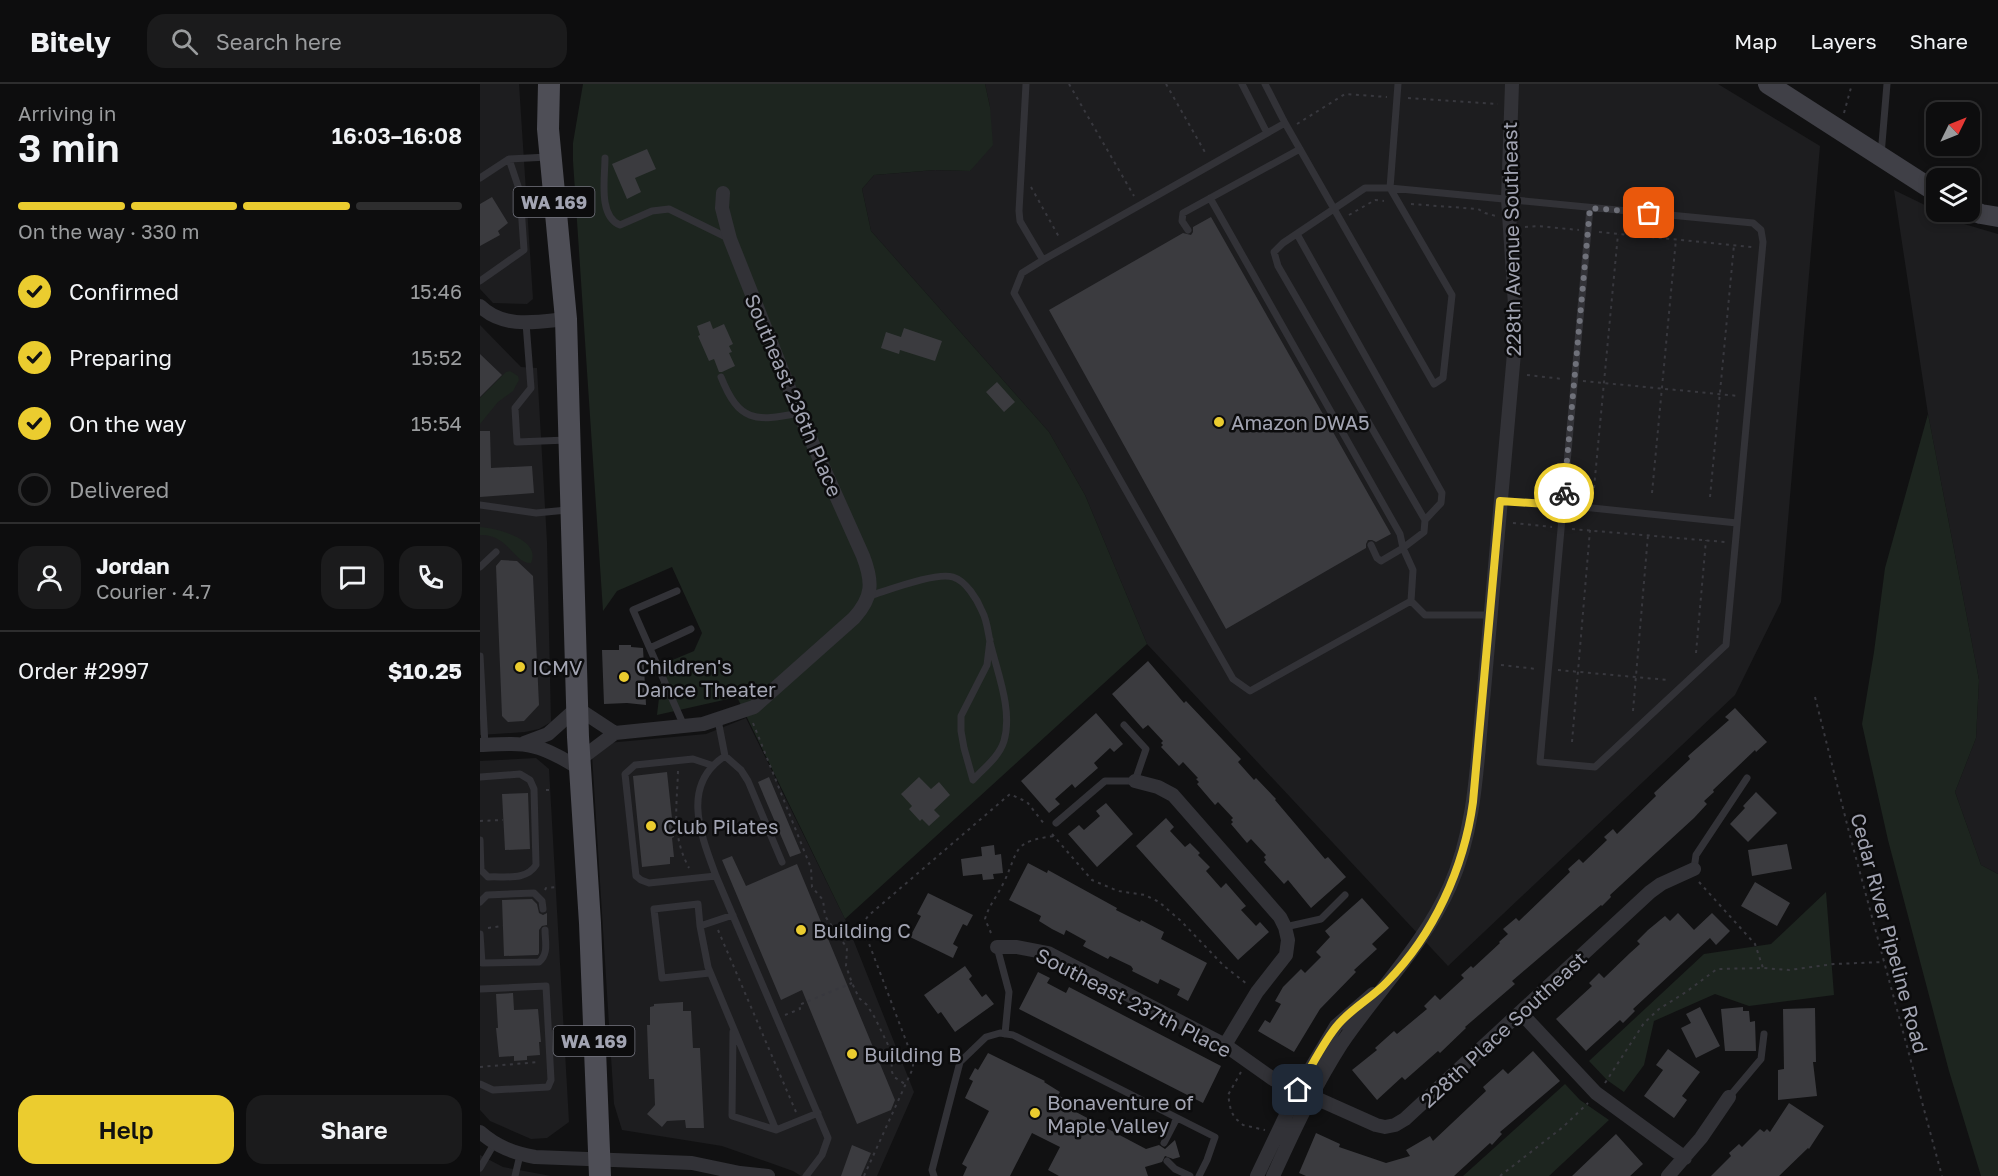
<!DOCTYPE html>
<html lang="en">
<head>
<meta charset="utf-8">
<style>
	body { margin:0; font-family:"Golos Text",sans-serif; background:#1b1b1c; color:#f1f3f6; height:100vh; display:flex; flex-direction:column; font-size:22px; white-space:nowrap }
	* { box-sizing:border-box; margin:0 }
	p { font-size:20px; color:#9a9c9e }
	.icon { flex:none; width:33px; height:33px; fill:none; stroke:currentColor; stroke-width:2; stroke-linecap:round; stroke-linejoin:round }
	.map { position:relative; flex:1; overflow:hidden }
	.details { display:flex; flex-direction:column; background:#0d0d0e; width:480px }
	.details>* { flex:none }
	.needle { width:39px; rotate:47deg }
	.controls { position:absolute; left:1446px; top:18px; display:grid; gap:12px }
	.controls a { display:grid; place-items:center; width:54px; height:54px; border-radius:12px; background:#0d0d0e; box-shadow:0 3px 9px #0003,0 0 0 2px #2d2d2e; font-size:30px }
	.pin { position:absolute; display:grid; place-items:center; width:51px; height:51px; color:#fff; margin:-26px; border-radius:12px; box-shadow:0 3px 9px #0006 }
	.courier { position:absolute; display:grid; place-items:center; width:60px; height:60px; margin:-30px; border:4px solid #ebcc2f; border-radius:50%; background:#fff; color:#222; box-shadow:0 2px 8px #0007 }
	.headline em { font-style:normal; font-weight:600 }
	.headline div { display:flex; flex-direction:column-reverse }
	.headline { display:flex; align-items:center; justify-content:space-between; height:102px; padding:0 18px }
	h1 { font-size:39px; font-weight:600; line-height:45px }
	.bar { display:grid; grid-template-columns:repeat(4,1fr); gap:9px 6px; align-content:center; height:72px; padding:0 18px }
	.bar i { height:8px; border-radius:4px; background:#2d2d2e }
	.bar .selected { background:#ebcc2f }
	.bar p { grid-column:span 4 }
	.line { display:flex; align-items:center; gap:15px; padding:0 18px; border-top:2px solid #2d2d2e }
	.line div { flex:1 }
	.round { display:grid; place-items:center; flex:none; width:63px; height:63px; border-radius:18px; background:#1b1b1c }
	ol { padding:0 18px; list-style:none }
	li { display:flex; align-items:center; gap:18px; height:66px }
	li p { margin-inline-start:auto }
	li .icon { padding:6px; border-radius:50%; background:#ebcc2f; color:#111; stroke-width:4 }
	li:last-child { color:#9a9c9e }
	li i { width:33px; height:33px; border:3px solid #2d2d2e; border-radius:50% }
	.button { display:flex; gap:12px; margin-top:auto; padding:12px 18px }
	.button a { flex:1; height:69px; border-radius:18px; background:#ebcc2f; color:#111; font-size:24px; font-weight:600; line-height:69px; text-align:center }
	.button a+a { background:#1b1b1c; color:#f1f3f6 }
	header { display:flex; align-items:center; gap:36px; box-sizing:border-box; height:84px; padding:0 30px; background:#0d0d0e; border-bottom:2px solid #2d2d2e }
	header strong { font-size:28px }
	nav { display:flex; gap:33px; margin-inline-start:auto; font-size:21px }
	.search { width:420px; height:54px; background:#1b1b1c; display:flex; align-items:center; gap:15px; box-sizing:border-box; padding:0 21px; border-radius:18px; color:#9a9c9e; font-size:22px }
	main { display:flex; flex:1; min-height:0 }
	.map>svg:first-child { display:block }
	.built { fill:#1d1d1f }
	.green { fill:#1d251f }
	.building { fill:#3b3b3f }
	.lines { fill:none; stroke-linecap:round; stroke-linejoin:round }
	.path { stroke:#38383e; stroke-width:2; stroke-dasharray:3 4.5; stroke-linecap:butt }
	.lane { stroke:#323237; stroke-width:7 }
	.street { stroke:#323237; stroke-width:14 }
	.secondary { stroke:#404047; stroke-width:20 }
	.primary { stroke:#4e4e56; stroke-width:22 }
	.done { stroke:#6f717a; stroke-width:6; stroke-dasharray:0 10.8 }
	.route { stroke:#ebcc2f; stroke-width:8 }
	.poi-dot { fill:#ebcc2f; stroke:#0c0c0d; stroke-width:2 }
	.labels { text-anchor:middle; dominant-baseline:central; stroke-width:5; stroke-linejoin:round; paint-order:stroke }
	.shield { fill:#0c0c0d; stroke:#757680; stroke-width:1.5 }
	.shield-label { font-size:18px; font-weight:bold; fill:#a2a4b2 }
	.street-label { font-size:20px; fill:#a2a4b2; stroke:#0c0c0d }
	.poi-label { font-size:20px; fill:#a2a4b2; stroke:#0c0c0d; text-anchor:start }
</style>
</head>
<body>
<header>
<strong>Bitely</strong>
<div class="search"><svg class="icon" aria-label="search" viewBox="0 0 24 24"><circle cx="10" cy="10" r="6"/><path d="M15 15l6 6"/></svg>Search here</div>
<nav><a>Map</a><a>Layers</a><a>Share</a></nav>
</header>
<main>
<section class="details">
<div class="headline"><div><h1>3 min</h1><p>Arriving in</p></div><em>16:03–16:08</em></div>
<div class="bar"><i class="selected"></i><i class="selected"></i><i class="selected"></i><i></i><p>On the way · 330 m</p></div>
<ol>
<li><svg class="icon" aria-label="check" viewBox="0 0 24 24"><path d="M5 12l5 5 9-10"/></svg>Confirmed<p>15:46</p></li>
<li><svg class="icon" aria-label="check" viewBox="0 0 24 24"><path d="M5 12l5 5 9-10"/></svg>Preparing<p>15:52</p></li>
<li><svg class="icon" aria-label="check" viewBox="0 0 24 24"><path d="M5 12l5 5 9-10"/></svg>On the way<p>15:54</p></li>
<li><i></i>Delivered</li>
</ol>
<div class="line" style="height:108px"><a class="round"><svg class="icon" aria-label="person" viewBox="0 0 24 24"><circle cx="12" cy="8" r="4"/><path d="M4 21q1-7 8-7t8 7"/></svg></a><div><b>Jordan</b><p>Courier · 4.7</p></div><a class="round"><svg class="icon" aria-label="chat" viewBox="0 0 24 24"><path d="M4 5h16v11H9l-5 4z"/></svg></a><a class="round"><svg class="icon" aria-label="phone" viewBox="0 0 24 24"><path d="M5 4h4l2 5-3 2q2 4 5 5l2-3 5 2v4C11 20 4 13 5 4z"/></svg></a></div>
<div class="line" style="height:78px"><div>Order #2997</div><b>$10.25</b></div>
<div class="button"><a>Help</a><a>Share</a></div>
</section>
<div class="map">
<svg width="1518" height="1092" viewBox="0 0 1518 1092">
	<rect width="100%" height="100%" fill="#111112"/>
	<!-- built -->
	<path class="built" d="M0,0H39L53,215L47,220L13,219L0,205Z
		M505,0H1238L1340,62L1301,518L1255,611L968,882L667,560L605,411L569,348L391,147L382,105L394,91L455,86L490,87L510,23Z
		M1414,106L1484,140L1518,150V790L1501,781L1475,708L1496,654L1499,596L1448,330Z
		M0,241L41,283L57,284L67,458L71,638L59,645L45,648L0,651Z
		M266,634L365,835L434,1008L397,1092H321L313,1087L242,1062L142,1046L134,1020L112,671L116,660L226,650Z
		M56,674L69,685L89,1038L67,1054L51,1055L10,1037L0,1026V677Z
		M0,1071L23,1083L71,1092H0Z"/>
	<!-- green -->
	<path class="green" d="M103,0H505L510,23L513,61L490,87L455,86L394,91L382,105L391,147L569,348L605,411L667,560L365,835L257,613L177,631L183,580L214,567L222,549L192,483L137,507L123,527L93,77V59Z
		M30,287L38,292L39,296L33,307L18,318L0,340V314L26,288Z
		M1448,330L1499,596L1496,654L1475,708L1501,781L1518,790V1092H1501L1469,987L1408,756L1382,640L1394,568L1405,484Z
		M0,443C16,444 62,455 51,479C34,480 29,450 0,451Z
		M1346,808L1354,911L1269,922L1235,910L1174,937L1164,981L1144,1008L1127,996L1109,977L1224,870L1291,860Z
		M1085,1000L1100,1016L1129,1036L1069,1092H983Z"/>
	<!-- building -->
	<path class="building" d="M167,65L176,85L155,94L161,108L147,115L132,80Z
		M12,113L28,139L18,147L20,151L0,162V120Z
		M731,133L911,450L896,458L892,456H888L886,460V464L746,545L569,226L703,149L711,151L713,148V143Z
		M230,237L233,245L244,240L253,260L249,262L252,268L249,269L255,282L242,288H239L234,275L229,277L218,252L220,251L217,242Z
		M424,244L462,257L455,277L420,266L419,270L401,264L406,248L421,253Z
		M0,270L22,291L0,313Z
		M517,298L535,318L524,328L506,308Z
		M0,347H10L11,384L52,382L54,409L0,413Z
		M21,476L37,477L53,492L59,621L44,637L28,638L22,632L16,482Z
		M139,561H151V563L163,564L166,621L147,619L124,620L122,566H139Z
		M668,577L704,619L706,617L761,675L758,678L774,696L776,694L796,715L795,716L845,775L848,773L866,793L831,824L808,796L804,800L784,778L786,776L784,773L786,771L771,755L767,759L751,740L753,738L751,736L753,734L738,718L735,721L717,700L719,698L716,695L718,694L703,678L699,682L681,663L683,661L681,659L683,657L668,641L663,645L632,610Z
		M1255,624L1287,658L1276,668L1275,666L1233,706L1234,708L1224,717L1227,720L1214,734L1130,811L1131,813L1122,822L1121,821L1032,897L1035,900L985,943L986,944L960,969L958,967L925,996L922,993L897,1016L872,986L897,966L895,964L914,947L917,950L947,925L944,922L955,911L960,916L984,894L981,891L991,882L993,884L1020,859L1019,858L1028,850L1023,845L1036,834L1039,837L1090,788L1088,785L1099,775L1103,779L1127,756L1124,753L1133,745L1137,750L1176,712L1174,709L1210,675L1208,672L1249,636L1245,633Z
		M616,629L643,660L634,668L630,664L614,679L618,684L595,704L592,700L575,715L580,720L569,729L541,697Z
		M187,688L194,753L192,754L194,773H190V780L162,783L153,692Z
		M289,693L321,769L310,773L278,698Z
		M439,693L451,705L459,698L470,711L454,726L460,732L449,742L442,735L440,737L429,725L432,722L421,710Z
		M1276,708L1297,729L1268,758L1250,740L1265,724L1263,722Z
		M48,709L50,765L25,766L22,710Z
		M626,719L653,750L617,783L588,750L599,741L604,746L620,732L616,727Z
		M686,734L694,743L690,747L705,763L710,759L720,769L718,771L730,783L726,787L741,804L746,799L766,822L761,826L776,842L780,838L789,848L758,876L656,762Z
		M1307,760L1312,785L1272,792L1268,766Z
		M514,761L515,771L521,770L523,789L513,790L514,795L503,796L502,790L483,792L481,775L502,772L501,763Z
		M252,772L266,802L317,780L415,1016L411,1026L377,1040L322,906L301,916L242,776Z
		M548,779L567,789L568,786L637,824L636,826L660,838L661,836L684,848L681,855L727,879L708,917L697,911L700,905L680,895L678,900L652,887L653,885L651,882L630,872L628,875L603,862L606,857L586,846L584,851L572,845L559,837L561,832L529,816Z
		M1275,798L1310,819L1297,842L1261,822Z
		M448,809L493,831L487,842L483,840L473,860L478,863L473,874L430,853L441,832L437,830Z
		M882,814L909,844L892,860L897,865L874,886L876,888L840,925L814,968L778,947L785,936L790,939L801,920L795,917L803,903L821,885L825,889L841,873L836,868L850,853L845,847Z
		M52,815L57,820L59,829L63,831L67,829V841L62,842L59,846V869L58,871L24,872L22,816Z
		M1198,829L1214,846L1232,829L1250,847L1236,861L1230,854L1153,925L1155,927L1143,939L1140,936L1106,967L1076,935L1112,902L1109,899L1119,889L1124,894L1150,869L1160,860L1157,857L1168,846L1185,832L1190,837Z
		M485,882L492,892L489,895L502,913L506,910L514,920L475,948L461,928L458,930L444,911Z
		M558,888L570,894L567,899L586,909L589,903L741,982L723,1019L539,925Z
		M33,909L34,926L58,925L61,958H59L60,971L47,972V976L34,977V972L19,973L16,944H18L16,910Z
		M203,918V927H211L213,964H220L224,1044H206L205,1036L187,1037L182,1043L167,1030L175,1021L174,995H169L167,941H170V923L174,922V920Z
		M1220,923L1240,962L1216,974L1201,944L1211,939L1206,930Z
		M1263,923V927H1269L1270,938L1275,937L1276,967H1245L1241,925Z
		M1335,924L1336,978H1333L1337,1012L1298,1016V986L1304,985L1303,925Z
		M1188,965L1220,988L1202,1012L1207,1016L1194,1034L1164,1012L1183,986L1176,981Z
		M1053,967L1080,997L1020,1048L1022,1050L1012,1061L1010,1059L974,1092H826L819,1089L836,1049L860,1060L859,1063L906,1079L930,1072L926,1066L950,1052L953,1057L1006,1007L1003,1003L1023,985L1028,990Z
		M508,969L565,997L564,998L580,1008L578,1011L599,1024L596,1028L666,1065L679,1061L685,1065L695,1056L700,1073L693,1075L685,1072L682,1078L665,1083L668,1092H579L568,1086L580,1063L552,1049L530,1092H483L487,1083L482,1080L509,1027L485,1014L493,997L489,995L495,984L498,986Z
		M1309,1019L1344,1042L1329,1065L1328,1064L1299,1092H1231L1251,1072L1249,1069L1259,1060L1262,1063L1280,1045L1284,1048L1287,1045L1290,1048Z
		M1136,1050L1163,1080L1150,1092H1092Z
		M372,1061L391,1069L381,1092H361Z"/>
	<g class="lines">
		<!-- path -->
		<path class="path" d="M589,0L654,112
			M686,0L726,70
			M928,14L1018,20
			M1364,29L1372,0
			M817,40L865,10L907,13
			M551,103L579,153
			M931,120L998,125L1005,129L1016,132
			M869,131L895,116L904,117
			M1045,143L1058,142L1099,146
			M1119,148L1272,163
			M1047,291L1083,295
			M1103,297L1259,312
			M1114,404L1138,150
			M1172,409L1196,155
			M1230,413L1254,161
			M1033,439L1072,443
			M1092,445L1245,458
			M1216,569L1226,456
			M1021,581L1057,585
			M1078,586L1188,596
			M1335,613L1369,748L1462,1092
			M1153,627L1168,451
			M273,639L331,784L332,803L343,816L345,832L367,864L366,882L372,899L379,914L387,921L395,934L411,967L412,988L414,993L425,1000
			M1092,658L1110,446
			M198,687C197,723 191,750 209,784
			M66,706H73
			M0,737L23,736
			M572,750L612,796L638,807L665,811L679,818L701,837L744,882L767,900
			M1219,798L1275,860L1283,884
			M65,806L66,804L78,803
			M8,844L23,842
			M238,846L316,1028
			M511,849L505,835C509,821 518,811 524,798C540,764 532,758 574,752
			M305,931L320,925L319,921L372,899
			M0,983L59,978
			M761,988L748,1011L751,1027L755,1034L763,1041L785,1046
			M1125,999L1164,939L1179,925L1206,908L1237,885L1283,884L1309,886L1354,880L1404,878
			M384,1092L433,984V975L383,844L384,838L388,832L530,710L547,718L565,741
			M1020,1092L1083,1043L1108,1019"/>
		<!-- lane -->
		<path class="lane" d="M546,0L539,127L540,137L563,176L805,39
			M762,0L787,49
			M785,0L805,39L954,300L963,294L972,211L910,104L918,0
			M1401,71L1407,0
			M125,74C125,94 118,132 140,141L172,127L189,125L248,154
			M0,94L29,75L68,73
			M730,114L920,450L923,464L933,486L931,517L945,531H1011
			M708,146L702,137L703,129L820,65
			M817,150L962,409L961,419L945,436
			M563,176L542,189L534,209L753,595L770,607L931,517
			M0,197L44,166L40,108L29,75
			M46,239L51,304L35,324L37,358L87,356
			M241,293C259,338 275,338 319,329
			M1020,417L1083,421L1257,439
			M0,421L56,429L87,426
			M891,461L897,474L901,477L923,464L944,448L945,436L798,182L794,168L803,159L885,104H910L1273,139L1281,146L1283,158L1246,561L1115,683L1060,678L1110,124
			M0,483L16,468
			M197,507L153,526L204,642
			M389,512C409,506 455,488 473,493C486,497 497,515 502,527C507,536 508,548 510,558C517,588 533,626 524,657C519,673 504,684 493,696L484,664L481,647V632L507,581L510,556
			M170,564L211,545
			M0,572L5,661
			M238,636L245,672C200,701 221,751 236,792L348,1054L342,1071L326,1092
			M245,672L261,686L268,697L302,778
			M231,681L213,675L155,681L145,690L156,792L161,796L169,799L236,792
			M0,693L40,690L50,696L54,705L56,781C46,797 25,792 8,793L1,786L0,756
			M576,739L625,697H655L666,665L644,641
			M1214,785L1216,771L1267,694
			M0,818L7,811L54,809L62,817L63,825
			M253,831L220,842L228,883L296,1046L338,1029
			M220,842L218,820L174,825L182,894L230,889
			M805,843L841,835L865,811
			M0,850L2,879L59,878C69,870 65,857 65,846
			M517,863L529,908L525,950
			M0,905L66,902L71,996L68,1003L13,1006L0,1000
			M253,948L252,1032L296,1046
			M1249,1013L1281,975L1284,950
			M684,1059L697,1034
			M687,1077L695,1085L710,1092
			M0,1084L14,1060
			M35,1092L40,1071
			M454,1092L452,1086L480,978L506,953L520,949L533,951L735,1053L727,1076L719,1092"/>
		<!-- street -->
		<path class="street" d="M0,222C23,245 57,238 86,235
			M135,649L223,640L274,623L374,534C393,513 393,498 383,472L319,329L250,155L242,124L243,109
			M44,659L68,650L97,624L135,649
			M0,661C48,659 58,658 100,685
			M99,676L135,649
			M655,697L678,703L693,711L800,833L805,843L808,856L806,871L777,908L745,961
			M517,863H537L568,869L745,961L793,995L896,1041L905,1043L915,1041L925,1035L1170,808L1181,800L1214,785
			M1041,929L1116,1009L1205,1074
			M0,1048C17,1063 34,1069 55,1073L212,1079L260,1089L288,1092
			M777,1092L818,1006L856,942L893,910
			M793,1092C814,1046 835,1001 862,959C898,906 944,861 970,802C997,741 997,672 1004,606C1015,490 1024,374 1035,258V221L1028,115L1032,0
			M1188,1092L1221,1054L1249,1013"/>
		<!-- secondary -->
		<path class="secondary" d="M1288,0L1456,108
			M1490,126L1501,130L1518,133"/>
		<!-- primary -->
		<path class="primary" d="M69,0L68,45L86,235L98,653L110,839L120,1092"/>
	</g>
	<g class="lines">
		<!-- done -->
		<path class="done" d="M1084,409L1110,124L1169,129"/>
		<!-- route -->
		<path class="route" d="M818,1006C830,985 841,962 856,943C870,925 892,914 907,898C954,850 984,784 993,718L1020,417L1083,421L1084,409"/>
	</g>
	<!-- markers -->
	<g class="poi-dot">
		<circle cx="739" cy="338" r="6"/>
		<circle cx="40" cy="583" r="6"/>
		<circle cx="144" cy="593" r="6"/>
		<circle cx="171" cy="742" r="6"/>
		<circle cx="321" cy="846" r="6"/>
		<circle cx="372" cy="970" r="6"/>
		<circle cx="555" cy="1029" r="6"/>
	</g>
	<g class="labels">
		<!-- shield labels -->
		<g class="shield">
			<rect x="33.5" y="103" width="81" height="30" rx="4.5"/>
			<rect x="73.5" y="942" width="81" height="30" rx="4.5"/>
		</g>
		<g class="shield-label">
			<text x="74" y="118">WA 169</text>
			<text x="114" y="957">WA 169</text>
		</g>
		<!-- street labels -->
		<g class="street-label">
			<text transform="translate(1031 155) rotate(-91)">228th Avenue Southeast</text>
			<text transform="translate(314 311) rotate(67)">Southeast 236th Place</text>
			<text transform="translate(1410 849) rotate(75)">Cedar River Pipeline Road</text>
			<text transform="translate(654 918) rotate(27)">Southeast 237th Place</text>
			<text transform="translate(1023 945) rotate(-43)">228th Place Southeast</text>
		</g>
		<!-- poi labels -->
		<g class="poi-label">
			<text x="751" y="338">Amazon DWA5</text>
			<text x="156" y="582">Children's<tspan x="156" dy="23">Dance Theater</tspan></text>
			<text x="52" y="583">ICMV</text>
			<text x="183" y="742">Club Pilates</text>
			<text x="333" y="846">Building C</text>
			<text x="384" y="970">Building B</text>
			<text x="567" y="1018">Bonaventure of<tspan x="567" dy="23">Maple Valley</tspan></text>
		</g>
	</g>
</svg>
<div class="controls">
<a><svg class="needle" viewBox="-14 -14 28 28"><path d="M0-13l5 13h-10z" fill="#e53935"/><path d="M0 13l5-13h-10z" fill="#9a9c9e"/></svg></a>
<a><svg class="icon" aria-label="layers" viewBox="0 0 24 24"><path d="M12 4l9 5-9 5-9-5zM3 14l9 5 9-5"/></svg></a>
</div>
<div class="pin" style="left:1169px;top:129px;background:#ea580c"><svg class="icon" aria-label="bag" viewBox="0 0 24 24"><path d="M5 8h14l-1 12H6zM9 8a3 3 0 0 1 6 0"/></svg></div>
<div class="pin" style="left:818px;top:1006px;background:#1f2937"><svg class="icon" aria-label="home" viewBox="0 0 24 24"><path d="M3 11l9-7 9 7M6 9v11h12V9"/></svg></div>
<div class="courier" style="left:1084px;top:409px"><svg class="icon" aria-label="bike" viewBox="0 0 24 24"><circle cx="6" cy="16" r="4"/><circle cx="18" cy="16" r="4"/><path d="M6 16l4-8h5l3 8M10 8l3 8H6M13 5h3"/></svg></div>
</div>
</main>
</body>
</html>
